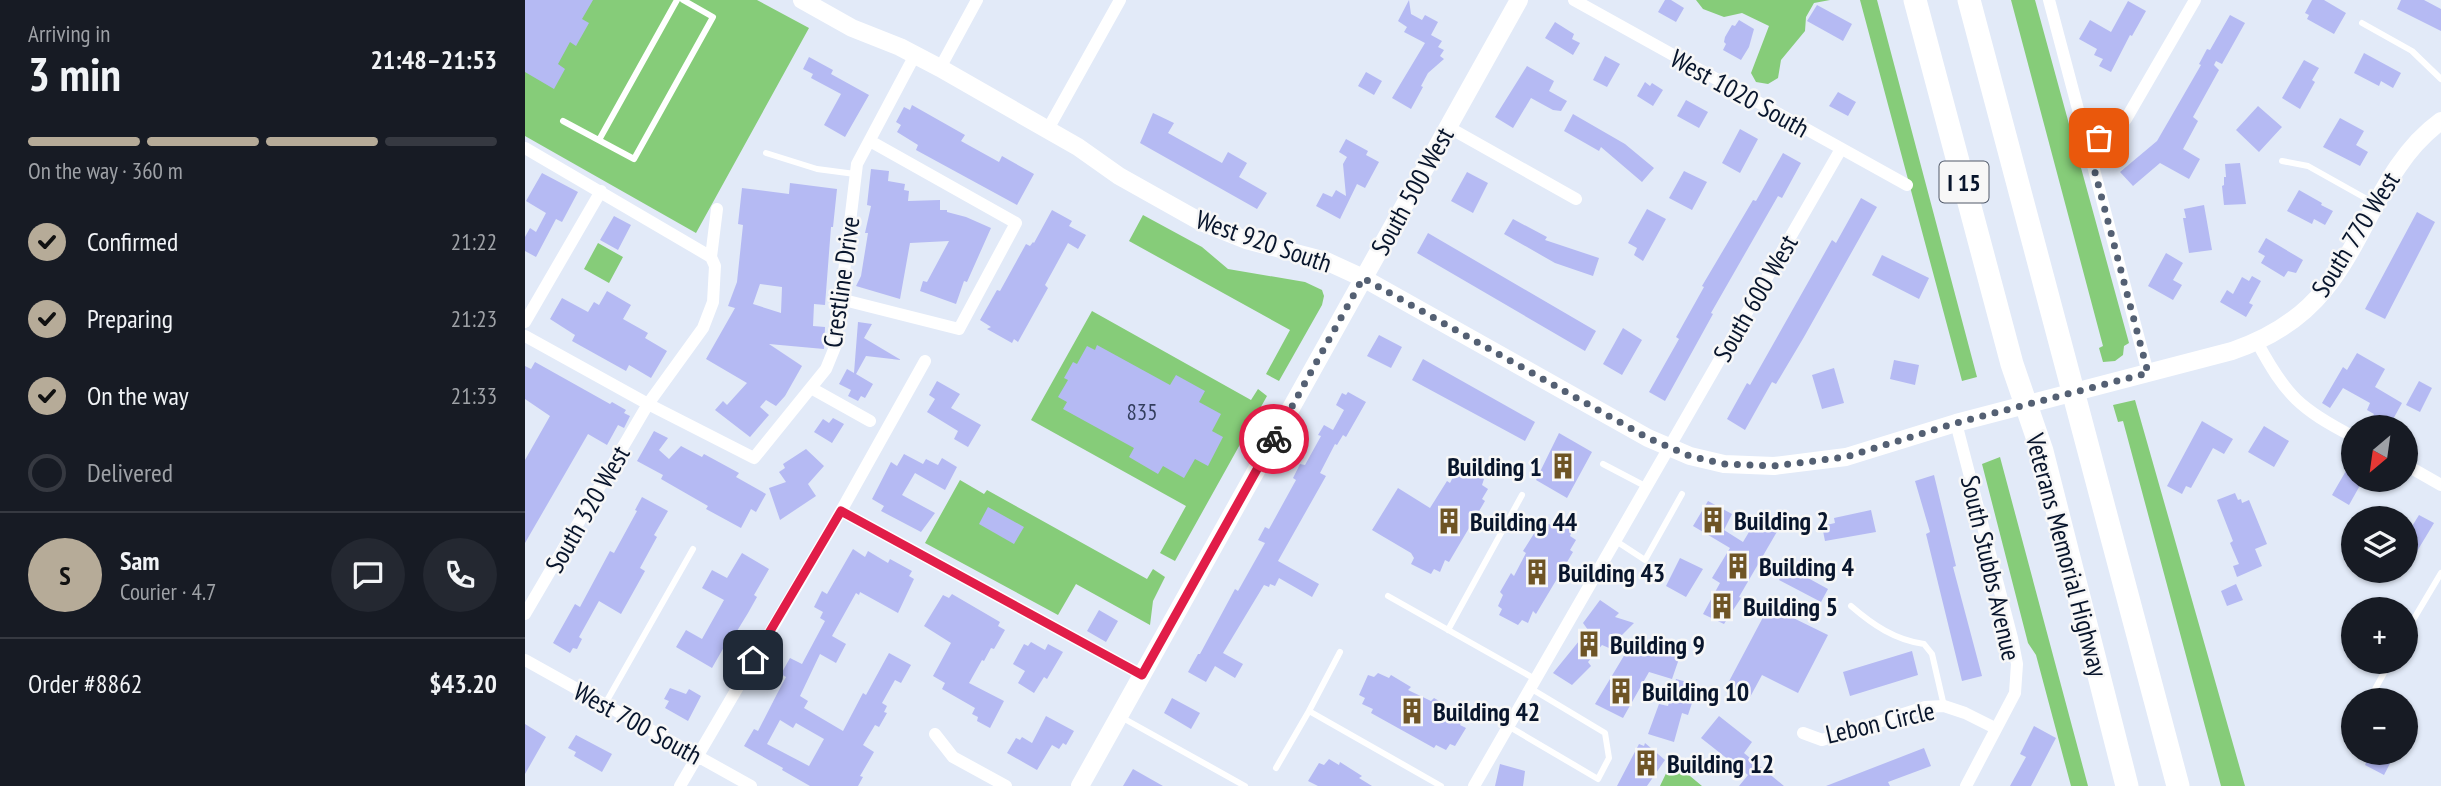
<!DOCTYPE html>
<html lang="en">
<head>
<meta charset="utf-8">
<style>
	body { margin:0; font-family:"PT Sans Narrow",sans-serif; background:#242831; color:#f1f3f6; height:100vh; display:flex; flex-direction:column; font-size:26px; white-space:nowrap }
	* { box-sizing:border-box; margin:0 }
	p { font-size:23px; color:#9ea1a6 }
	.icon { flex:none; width:38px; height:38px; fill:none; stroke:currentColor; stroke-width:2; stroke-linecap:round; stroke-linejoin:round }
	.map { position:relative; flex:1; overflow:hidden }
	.panel { display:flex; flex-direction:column; background:#171b24; width:525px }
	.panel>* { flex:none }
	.needle { width:46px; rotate:209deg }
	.controls { position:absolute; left:1816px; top:415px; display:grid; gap:14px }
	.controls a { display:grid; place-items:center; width:77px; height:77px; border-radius:50%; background:#171b24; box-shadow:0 2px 5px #0004; font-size:35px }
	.pin { position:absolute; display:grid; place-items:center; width:60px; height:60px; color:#fff; margin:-30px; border-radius:14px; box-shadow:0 4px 10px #0006 }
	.courier { position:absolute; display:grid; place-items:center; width:70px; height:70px; margin:-35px; border:5px solid #e11d48; border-radius:50%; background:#fff; color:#222; box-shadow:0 2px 9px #0007 }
	.head em { font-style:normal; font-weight:800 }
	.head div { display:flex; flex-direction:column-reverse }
	.head { display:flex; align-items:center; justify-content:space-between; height:119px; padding:0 28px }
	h1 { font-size:46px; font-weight:800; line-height:52px }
	.bar { display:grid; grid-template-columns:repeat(4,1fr); gap:10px 7px; align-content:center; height:84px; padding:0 28px }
	.bar i { height:9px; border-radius:5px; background:#363941 }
	.bar .active { background:#b6ab98 }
	.bar p { grid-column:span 4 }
	.line { display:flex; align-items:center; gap:18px; padding:0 28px; border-top:2px solid #363941 }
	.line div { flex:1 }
	.round { display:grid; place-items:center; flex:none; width:74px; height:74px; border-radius:37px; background:#242831 }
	ol { padding:0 28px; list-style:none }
	li { display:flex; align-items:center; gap:21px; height:77px }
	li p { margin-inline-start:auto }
	li .icon { padding:7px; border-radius:50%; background:#b6ab98; color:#111; stroke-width:4 }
	li:last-child { color:#9ea1a6 }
	li i { width:38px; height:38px; border:4px solid #363941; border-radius:50% }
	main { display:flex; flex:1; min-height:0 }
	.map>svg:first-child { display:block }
	.green { fill:#86cc79 }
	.building { fill:#b5baf3; fill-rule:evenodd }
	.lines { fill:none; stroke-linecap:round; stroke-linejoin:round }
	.lane { stroke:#fff; stroke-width:6 }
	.street { stroke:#fff; stroke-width:12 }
	.secondary { stroke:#fff; stroke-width:18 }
	.highway { stroke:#fff; stroke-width:23 }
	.done { stroke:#546073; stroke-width:7; stroke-dasharray:0 12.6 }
	.route { stroke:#e11d48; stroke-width:9 }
	.labels { text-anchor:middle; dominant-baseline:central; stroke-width:5; stroke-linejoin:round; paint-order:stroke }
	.number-label { font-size:23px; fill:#333e5e }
	.shield { fill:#f7f7f7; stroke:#505969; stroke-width:2 }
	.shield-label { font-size:24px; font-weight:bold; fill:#08152c }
	.street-label { font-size:26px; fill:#08152c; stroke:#f7f7f7 }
	.poi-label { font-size:26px; font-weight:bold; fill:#08152c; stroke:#f7f7f7; text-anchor:start }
</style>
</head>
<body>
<main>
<section class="panel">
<div class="head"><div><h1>3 min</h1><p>Arriving in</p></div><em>21:48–21:53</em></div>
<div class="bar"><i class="active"></i><i class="active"></i><i class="active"></i><i></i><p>On the way · 360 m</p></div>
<ol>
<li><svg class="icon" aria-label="check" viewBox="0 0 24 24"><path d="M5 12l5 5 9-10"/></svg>Confirmed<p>21:22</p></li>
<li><svg class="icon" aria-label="check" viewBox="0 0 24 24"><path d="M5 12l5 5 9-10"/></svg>Preparing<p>21:23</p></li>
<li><svg class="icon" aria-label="check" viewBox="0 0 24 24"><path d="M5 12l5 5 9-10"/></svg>On the way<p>21:33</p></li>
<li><i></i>Delivered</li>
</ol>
<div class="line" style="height:126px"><b class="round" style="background:#b6ab98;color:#111">S</b><div><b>Sam</b><p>Courier · 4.7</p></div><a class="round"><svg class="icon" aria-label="chat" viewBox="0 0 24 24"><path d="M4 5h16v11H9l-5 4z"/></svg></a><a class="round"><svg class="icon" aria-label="phone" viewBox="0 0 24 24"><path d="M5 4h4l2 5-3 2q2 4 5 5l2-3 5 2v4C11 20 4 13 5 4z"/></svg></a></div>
<div class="line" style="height:91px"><div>Order #8862</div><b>$43.20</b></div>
</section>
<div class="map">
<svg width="1916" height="786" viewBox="0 0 1916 786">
	<rect width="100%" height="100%" fill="#e2eaf8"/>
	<!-- green -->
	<path class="green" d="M0,0H232L284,28L171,233L0,136Z
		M1171,0H1305L1289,3L1281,17L1280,31L1256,60L1253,78L1243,84L1231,82L1226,73L1244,26L1217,13L1199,17L1178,9Z
		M1335,0H1352L1452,377L1437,381Z
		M1486,0H1510L1604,343L1599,346L1598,355L1590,361L1578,362L1574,348L1578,346Z
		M618,215L677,247L703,269L780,282L797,290L799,296L797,305L754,381L741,374L765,330L604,241Z
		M73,243L98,257L84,283L59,269Z
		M567,311L726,400L733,389L742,396L650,561L635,553L661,506L506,420Z
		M1610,400L1720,786H1696L1598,421L1593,422L1588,405Z
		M1475,457L1563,786H1546L1511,655L1503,643L1457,464Z
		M435,480L459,494L462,490L622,579L628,569L640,577L628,601L625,625L551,584L533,615L400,543Z
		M1147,761L1177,786H1135Z"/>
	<!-- building -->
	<path class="building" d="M0,0H68L57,19L64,23L51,46L45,42L33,64L40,69L29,89L0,72Z
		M884,0L886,14L897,20L900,15L913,22L906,35L917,41L913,47L919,50L915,56L919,59L903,73L896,86L898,87L886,109L867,98L900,43L879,32L882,27L873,21Z
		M1140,0H1146L1159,8L1151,22L1133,12Z
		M1787,0H1799L1821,13L1809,34L1782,19L1784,15L1780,13Z
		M1876,0H1899L1916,9V31L1872,9Z
		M1603,1L1621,11L1607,36L1605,35L1586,72L1574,66L1578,59L1569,55L1572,49L1554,39L1565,20L1586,32Z
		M1292,5L1327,24L1318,41L1282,21Z
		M1705,15L1720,23L1697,64L1691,61L1689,65L1694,70L1668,117L1673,121L1658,149L1675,159L1664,179L1635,163L1608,186L1595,172L1632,141L1676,65L1674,64L1682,49L1685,50Z
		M1214,20L1229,29L1224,47L1216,60L1198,50L1201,44L1199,42L1200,37L1207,25L1210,26Z
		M1030,22L1049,34L1047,39L1055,43L1048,55L1020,38Z
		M1839,53L1876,73L1868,88L1856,81L1854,86L1829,73Z
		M1080,56L1095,64L1082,87L1068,80Z
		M284,57L308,70L306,74L344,95L320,137L299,125L316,94L286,78L288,74L278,69Z
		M1779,60L1794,68L1787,80L1790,82L1775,109L1757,98Z
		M1002,66L1029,81L1024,91L1042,101L1036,111L1028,110L1006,98L988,128L970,117Z
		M841,72L857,81L849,95L833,86Z
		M1120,82L1125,86L1127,83L1138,90L1128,106L1112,96Z
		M1313,92L1331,102L1323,116L1304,106Z
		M1161,100L1183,112L1174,128L1152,116Z
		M387,105L440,135L436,141L474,162L477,156L509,174L492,205L391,150L393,145L372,132L376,125L371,122L379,107L385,110Z
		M1733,106L1757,127L1734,152L1711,130Z
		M628,113L649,123L643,133L697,163L703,152L722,163L714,177L742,193L732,209L615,143Z
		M1048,114L1100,144L1129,168L1117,182L1076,147L1074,151L1039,131Z
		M1815,118L1839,131L1831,145L1843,152L1835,166L1798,147Z
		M1215,129L1233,139L1215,173L1197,163Z
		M821,139L843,151L841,155L854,162L840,188L832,184L815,219L791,206L798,193L807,197L811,190L821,196L818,164L822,157L814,152Z
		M1258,153L1276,163L1257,198L1253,196L1186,313L1188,314L1140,401L1124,392L1154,339L1151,337L1179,287L1177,286L1228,200L1231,201Z
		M1715,163L1721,204L1699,205L1697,186L1699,185V177H1701L1700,164Z
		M346,169L364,171L363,181L380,184L379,190L384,191L383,201L415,200V210H422V212L441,217L466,228L442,282L439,281L431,304L395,291L398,281L402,282L424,241L385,243L375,299L331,286L336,276L343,233H340L346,206L342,205Z
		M1159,171L1182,182L1167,210L1144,198Z
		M942,172L963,183L948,213L926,201Z
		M17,173L53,192L37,222L31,219L11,257L0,251V237L5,228L11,232L21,213L1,201Z
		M265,183L312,189L308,227H306L300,305L289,304L288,326L300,327L299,349L244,344L277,366L260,396L251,406L241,400L235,407L244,415L225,437L190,410L198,401L202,405L222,383L181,359L210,308L203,306L212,282L218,225L213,224L217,188L264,194ZM235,284L257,287L256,313L228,304Z
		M1774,190L1797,203L1796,205L1808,211L1800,225L1789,219L1787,224L1762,211Z
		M1336,198L1352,207L1279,337L1251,384L1247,382L1220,430L1202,419L1222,383L1225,385L1307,240L1311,243Z
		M1679,205L1687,250L1664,253L1658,218H1661L1659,209Z
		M1122,209L1141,219L1118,261L1109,255L1112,248L1103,243Z
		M527,210L547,221L544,226L561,235L553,249L543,243L520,285L523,288L493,342L489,339L487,343L462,329L466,327L455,320L472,290L475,291L501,244L505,246L508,242L509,243Z
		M1892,212L1910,222L1860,319L1840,309Z
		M89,216L106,225L93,250L75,240Z
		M988,219L1022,237L1020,240L1074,258L1068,276L1030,263L979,234Z
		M903,233L1071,331L1060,351L892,253Z
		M1741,238L1778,260L1771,273L1763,271L1759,277L1736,263L1740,256L1733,252Z
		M1641,253L1658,263L1648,280L1657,285L1648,300L1623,286Z
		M1357,255L1404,278L1394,299L1347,275Z
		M1727,276L1736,281L1724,303L1728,305L1721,317L1695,302L1702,290L1708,294L1717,277L1724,281Z
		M82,291L106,305L98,319L123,333L120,338L142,351L126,378L104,365L101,371L47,341L50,335L25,319L37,298L63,312L69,302L74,305Z
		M333,322L347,324L339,338L376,360L341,356L331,374L348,384L340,398L336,396L333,401L323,396L326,390L314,384L322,369L329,373Z
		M1098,328L1117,340L1097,375L1078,364Z
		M854,335L877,347L866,368L842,356Z
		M572,345L645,385L651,375L680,391L674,402L696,414L687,431L698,437L683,466L670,459L659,478L638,466L633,474L604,457L609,448L538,409L542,402L533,397L543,380L539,378L548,362L552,364L562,346L570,350Z
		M1832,353L1860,369L1850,387L1877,403L1866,423L1863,421L1860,425L1847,418L1849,414L1842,410L1845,403L1818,388L1805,408L1797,403L1818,367L1822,370Z
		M898,359L1010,422L1000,441L887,380Z
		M1369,360L1394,365L1390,385L1365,379Z
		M10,362L85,404L87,402L101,410L99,413L105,416L99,428L93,425L82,445L63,434L0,543V460L25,416L0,399V366L6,369Z
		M1309,368L1319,403L1297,409L1287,375Z
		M412,381L435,394L426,408L456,425L443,447L429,439L433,431L402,412L410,399L404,395Z
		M1894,381L1907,388L1895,412L1881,405Z
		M823,392L841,402L821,437L818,435L812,445L810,444L795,473L801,476L753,561L794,584L787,597L754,578L750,586L745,584L744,587L739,585L698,653L718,664L710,678L690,666L681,682L663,672L673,654H675L710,589L713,591L740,543L733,540L740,527L744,529L771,480L768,478L775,464L780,465L796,436L793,435L799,425L808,430L819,410L811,405L817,393L821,395Z
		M308,418L319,424L307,443L289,432L298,419L304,423Z
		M1677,421L1708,439L1699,454L1688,448L1666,488L1661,486L1657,494L1642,486Z
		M1739,426L1764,441L1749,467L1723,452Z
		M129,431L143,438L134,450L144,459L156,446L177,457L179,454L214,473L211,477L241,494L231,512L226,509L216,528L181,509L183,506L136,479L138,475L112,461Z
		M1034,433L1067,452L1042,498L1011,480Z
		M281,449L299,466L283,484L291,496L255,520L244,488L261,482L254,472L260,468L258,464Z
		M379,454L398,464L401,459L413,465L417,458L432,467L420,490L390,473L377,495L410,513L396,532L356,511L359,506L347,499L366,462L372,466Z
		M1829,457V480H1838L1824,505L1807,495Z
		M941,468L959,479L957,485L963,489L957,499L960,501L924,562L920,560L915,572L909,569L906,574L886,564L889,558L886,553L847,530L873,488L905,508L922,481L925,483L931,471L938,474Z
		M1409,475L1431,566L1428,567L1457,676L1437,681L1401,534L1405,532L1390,481Z
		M1710,493L1713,500L1716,499L1717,503L1724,500L1742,544L1730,549L1737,566L1712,577L1708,566L1714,564L1705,543L1708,541L1692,500Z
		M117,497L143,511L129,535L132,537L115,568L120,571L96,614L74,601L54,637L57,639L52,649L48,648L45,653L28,643L50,604L55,607L85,551L89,553L112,511L110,510Z
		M1183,501L1207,514L1199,530L1218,542L1236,512L1257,523L1214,597L1216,598L1199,624L1178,614L1195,583L1187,578L1205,548L1168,526Z
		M463,507L499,527L489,544L454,524Z
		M1346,510L1351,532L1300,541L1297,526L1310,523L1309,518Z
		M1894,515L1909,523L1891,553L1881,547V536Z
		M1029,519L1047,531L1045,536L1051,540L1045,550L1048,552L1011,614L1008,611L1003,623L997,620L993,625L974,615L977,609L973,606L978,595L975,592L986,573L989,576L1001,553L998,551L1010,532L1013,534L1019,522L1026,525Z
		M328,549L340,557L343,551L363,563L365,559L387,571L384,576L389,579L373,613L335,592L334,595L331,593L307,636L321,644L311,663L295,654L275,696L283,701L279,708L318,731L338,693L341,695L364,653L386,665L376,683L370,680L357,703L362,706L359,712L362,713L354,727L350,725L338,745L349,752L335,776L338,777L333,786H285L257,770L258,768L219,746L229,729L233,731L252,694L261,677L256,674L265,658L277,664L300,621L295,618L298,612L289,607L297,591L302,594ZM255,720L268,728L271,723L299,739L284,766L242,744Z
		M217,553L244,569L229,595L232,597L223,613L212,631L207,633L187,668L151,647L161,630L177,639L199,600L177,588L187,570L202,578Z
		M1155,558L1178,569L1161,597L1141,586Z
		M1261,566L1303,589L1296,602L1254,580Z
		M1711,584L1718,600L1702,606L1696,591Z
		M427,594L475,622L473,626L480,630L469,649L466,648L459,661L457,660L444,683L479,701L465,728L452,721L453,717L447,714L450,708L417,689L420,683L408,676L426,643L399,626L418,595L424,598Z
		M1075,600L1094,613L1090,617L1109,623L1084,648L1077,645L1063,662L1066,666L1047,685L1028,673L1063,630L1058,623Z
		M1244,606L1303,635L1273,693L1237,675L1224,699L1201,687Z
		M574,610L593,621L581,642L562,631Z
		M1109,639L1156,653L1147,679L1124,672L1098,718L1070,704Z
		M506,642L520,650L523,644L538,652L522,679L519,677L509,693L493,683L500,671L488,664L499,644L503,646Z
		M1387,651L1393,675L1325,696L1318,672Z
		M853,673L864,678L866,675L886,687L883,690L906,701L909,698L928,709L926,712L938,718L935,725L941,728L930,746L925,744L921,750L911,745L909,748L846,713L848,709L837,704L840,698L834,695L843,675L849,677Z
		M1151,679L1173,685L1163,715L1157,713L1149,742L1123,734L1134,704L1143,706Z
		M145,688L161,694L164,689L176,696L163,721L140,708L144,701L139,699Z
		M647,698L675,713L666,729L639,713Z
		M521,716L549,731L541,745L538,743L534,749L527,745L512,770L482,753L491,738L495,740L497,737L507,743Z
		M1194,716L1227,742L1219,753L1259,786H1214L1223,775L1176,738Z
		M0,724L21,737L0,774Z
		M1509,726L1531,738L1506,786H1485L1501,757L1495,754Z
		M51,735L87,754L77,772L49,756L51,752L43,748Z
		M1120,743L1140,760L1122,786H1092L1114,744L1119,746Z
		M1399,748L1406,766L1363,782L1365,786H1301Z
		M1846,752H1871L1859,775L1840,765Z
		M804,759L814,765L815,762L837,776L834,778L847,786H793L783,781L794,763L799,765Z
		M975,764L1000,771L998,786H970Z
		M608,769L638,786H598Z"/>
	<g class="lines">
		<!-- lane -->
		<path class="lane" d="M1837,23L1887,51L1916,79
			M38,121L109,159L188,17L158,0
			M74,140L152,0
			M241,153L292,169L330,174
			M1757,161L1783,166L1849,203
			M1078,464L1120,486
			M1091,541L1120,560L1157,494
			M863,596L1010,679
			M1326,606C1348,625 1370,640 1399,644L1407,654L1419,706
			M923,630L997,495
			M1881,632L1916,573
			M1844,700L1865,662
			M80,704L168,549
			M784,711L815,652
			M596,717L720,786
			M983,726L1073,779L1084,758L1080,733L1005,688
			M751,768L784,711L916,786"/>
		<!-- street -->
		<path class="street" d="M1049,0L1382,185
			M1524,0L1623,373
			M415,68L452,0
			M923,127L1051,199
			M523,129L595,0
			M1562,142L1585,135L1601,119L1670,0
			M0,148L186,257L190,266L188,302L178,328L123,404L0,614
			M186,257L192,209
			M315,299L434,329L491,223L345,141
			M0,322L76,191
			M0,336L123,404L229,458L301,369L310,347L332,164L390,55
			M1732,342C1761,396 1775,409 1829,437
			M286,388L345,421
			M1431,423L1487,638L1492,664L1490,693L1441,786
			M1881,465L1916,485
			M316,511L617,675
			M0,660L226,786
			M1278,733L1297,740L1400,707L1419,706L1440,713L1470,728
			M410,734L428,757L481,786
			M155,786L316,511L400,361
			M949,786L1316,149"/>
		<!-- secondary -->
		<path class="secondary" d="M277,0L327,28L375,47L415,68L553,147L594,176L676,222L721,240L801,261L838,278L1123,438L1165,456L1199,464L1249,466L1321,457L1431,423L1707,351C1743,339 1776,319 1800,289C1843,236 1858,163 1916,121
			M555,786L994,0"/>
		<!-- highway -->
		<path class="highway" d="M1390,0L1487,364L1517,451L1602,786
			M1444,0L1653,786"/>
	</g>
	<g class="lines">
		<!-- done -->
		<path class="done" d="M749,439L838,278L1123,438L1165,456L1199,464L1249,466L1321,457L1431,423L1623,373L1562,142L1574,138"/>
		<!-- route -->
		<path class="route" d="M228,660L316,511L617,675L749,439"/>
	</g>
	<!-- icons -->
	<defs>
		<g id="building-bare" transform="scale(2.1)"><path d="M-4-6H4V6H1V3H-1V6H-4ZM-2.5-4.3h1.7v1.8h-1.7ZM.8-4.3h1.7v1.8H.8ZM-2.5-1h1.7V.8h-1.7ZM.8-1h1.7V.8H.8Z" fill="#6e5425" stroke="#f7f7f7" stroke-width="2.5" paint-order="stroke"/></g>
	</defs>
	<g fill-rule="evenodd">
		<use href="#building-bare" x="1038" y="466"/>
		<use href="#building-bare" x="1188" y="520"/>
		<use href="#building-bare" x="924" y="521"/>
		<use href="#building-bare" x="1213" y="566"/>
		<use href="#building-bare" x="1012" y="572"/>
		<use href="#building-bare" x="1197" y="606"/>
		<use href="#building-bare" x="1064" y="644"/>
		<use href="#building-bare" x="1096" y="691"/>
		<use href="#building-bare" x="887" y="711"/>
		<use href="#building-bare" x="1121" y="763"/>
	</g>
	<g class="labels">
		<!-- number labels -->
		<g class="number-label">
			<text x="617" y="411">835</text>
		</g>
		<!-- shield labels -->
		<rect class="shield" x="1414.5" y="161.5" width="49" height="41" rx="5"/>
		<g class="shield-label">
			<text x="1439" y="182">I 15</text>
		</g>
		<!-- street labels -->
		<g class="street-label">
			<text transform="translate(1215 93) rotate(29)">West 1020 South</text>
			<text transform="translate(887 191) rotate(-61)">South 500 West</text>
			<text transform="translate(1830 234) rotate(-58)">South 770 West</text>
			<text transform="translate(739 241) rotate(19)">West 920 South</text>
			<text transform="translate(316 282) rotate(-82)">Crestline Drive</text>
			<text transform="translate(1230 298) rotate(-60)">South 600 West</text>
			<text transform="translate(62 509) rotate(-60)">South 320 West</text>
			<text transform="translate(1542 555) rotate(75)">Veterans Memorial Highway</text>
			<text transform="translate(1466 568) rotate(77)">South Stubbs Avenue</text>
			<text transform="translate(1355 722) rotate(-13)">Lebon Circle</text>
			<text transform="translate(113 723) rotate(29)">West 700 South</text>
		</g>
		<!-- poi labels -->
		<g class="poi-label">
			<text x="1017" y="466" text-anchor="end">Building 1</text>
			<text x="1209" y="520">Building 2</text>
			<text x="945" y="521">Building 44</text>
			<text x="1234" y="566">Building 4</text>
			<text x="1033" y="572">Building 43</text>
			<text x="1218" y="606">Building 5</text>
			<text x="1085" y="644">Building 9</text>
			<text x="1117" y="691">Building 10</text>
			<text x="908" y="711">Building 42</text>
			<text x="1142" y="763">Building 12</text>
		</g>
	</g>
</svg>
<div class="controls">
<a><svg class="needle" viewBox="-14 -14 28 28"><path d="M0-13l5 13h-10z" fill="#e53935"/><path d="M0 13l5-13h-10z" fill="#9ea1a6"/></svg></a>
<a><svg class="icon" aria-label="layers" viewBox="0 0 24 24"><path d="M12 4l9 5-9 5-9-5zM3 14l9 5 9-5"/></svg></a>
<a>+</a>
<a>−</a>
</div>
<div class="pin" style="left:1574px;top:138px;background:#ea580c"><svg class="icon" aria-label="bag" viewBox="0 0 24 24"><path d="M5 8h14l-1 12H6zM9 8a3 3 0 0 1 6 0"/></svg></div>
<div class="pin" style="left:228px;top:660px;background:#1f2937"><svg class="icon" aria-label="home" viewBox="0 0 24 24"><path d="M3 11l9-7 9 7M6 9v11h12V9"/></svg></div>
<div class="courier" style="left:749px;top:439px"><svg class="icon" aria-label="bike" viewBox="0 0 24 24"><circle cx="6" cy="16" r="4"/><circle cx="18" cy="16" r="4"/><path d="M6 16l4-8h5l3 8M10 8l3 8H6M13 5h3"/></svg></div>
</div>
</main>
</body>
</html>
